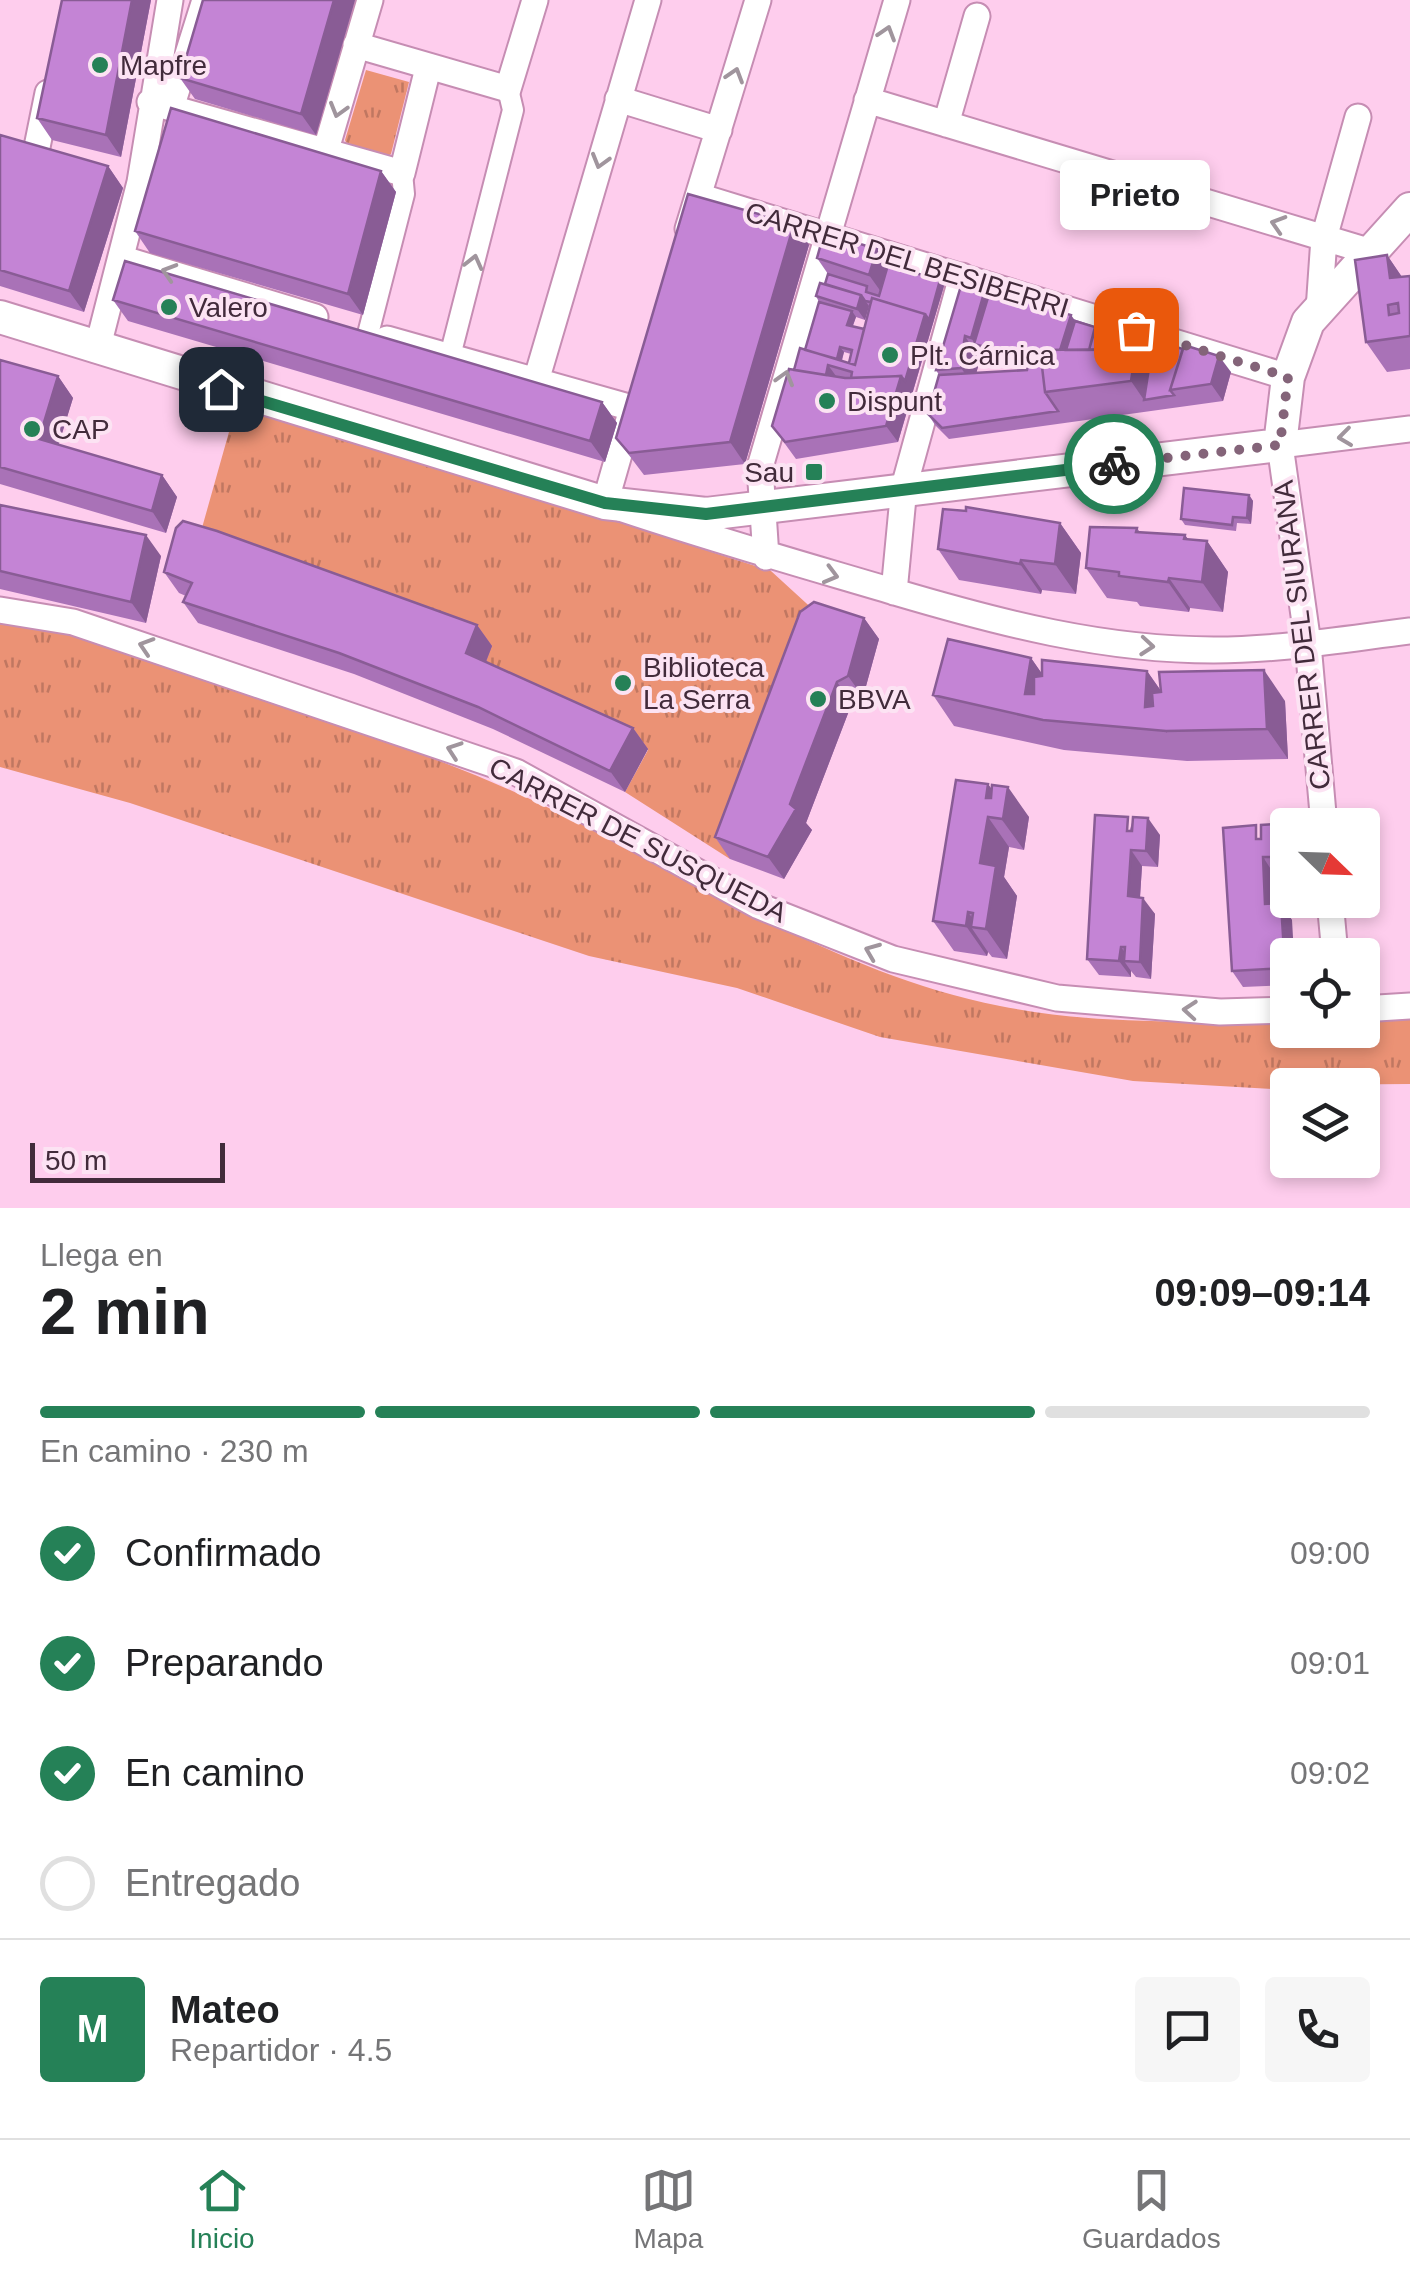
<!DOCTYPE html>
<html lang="es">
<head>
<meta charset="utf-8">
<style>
	body { margin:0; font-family:Helvetica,sans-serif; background:#f6f6f6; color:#202124; height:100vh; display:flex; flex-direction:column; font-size:38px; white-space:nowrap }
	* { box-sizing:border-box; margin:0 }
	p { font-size:32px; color:#757577 }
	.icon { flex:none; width:55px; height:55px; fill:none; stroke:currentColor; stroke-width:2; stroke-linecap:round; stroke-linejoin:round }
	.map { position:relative; height:1208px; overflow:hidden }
	.side { display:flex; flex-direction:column; background:#fff; flex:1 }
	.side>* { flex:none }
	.needle { width:65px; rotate:113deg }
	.controls { position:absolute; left:1270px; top:808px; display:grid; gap:20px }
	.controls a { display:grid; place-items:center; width:110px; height:110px; border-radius:10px; background:#fff; box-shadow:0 5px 15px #0003; font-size:50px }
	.scale { position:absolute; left:30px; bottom:25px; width:195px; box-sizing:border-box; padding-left:10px; border:5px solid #422b3b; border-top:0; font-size:28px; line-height:35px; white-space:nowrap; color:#422b3b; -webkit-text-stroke:8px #fce3f3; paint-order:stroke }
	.pin { position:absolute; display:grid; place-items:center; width:85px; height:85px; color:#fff; margin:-42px; border-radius:20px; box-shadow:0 5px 15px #0006 }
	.courier { position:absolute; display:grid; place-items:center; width:100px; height:100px; margin:-50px; border:8px solid #258157; border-radius:50%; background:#fff; color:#222; box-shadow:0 2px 12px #0007 }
	.bubble { position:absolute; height:70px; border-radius:10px; background:#fff; box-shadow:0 5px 15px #0003; font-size:32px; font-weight:700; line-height:70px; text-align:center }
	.headline em { font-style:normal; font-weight:700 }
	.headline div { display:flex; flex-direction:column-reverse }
	.headline { display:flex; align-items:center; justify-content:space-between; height:170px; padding:0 40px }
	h1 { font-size:65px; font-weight:700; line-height:75px }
	.bar { display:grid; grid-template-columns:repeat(4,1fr); gap:15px 10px; align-content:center; height:120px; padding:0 40px }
	.bar i { height:12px; border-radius:8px; background:#e0e0e0 }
	.bar .on { background:#258157 }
	.bar p { grid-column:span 4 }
	.line { display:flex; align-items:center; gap:25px; padding:0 40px; border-top:2px solid #e0e0e0 }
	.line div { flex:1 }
	.round { display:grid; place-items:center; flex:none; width:105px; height:105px; border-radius:10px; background:#f6f6f6 }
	ol { padding:0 40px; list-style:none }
	li { display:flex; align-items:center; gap:30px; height:110px }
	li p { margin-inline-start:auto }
	li .icon { padding:10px; border-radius:50%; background:#258157; color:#fff; stroke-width:4 }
	li:last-child { color:#757577 }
	li i { width:55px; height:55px; border:5px solid #e0e0e0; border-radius:50% }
	.tabs { display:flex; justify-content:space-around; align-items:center; height:140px; border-top:2px solid #e0e0e0; background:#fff; font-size:28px; color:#757577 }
	.tabs a { display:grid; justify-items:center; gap:5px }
	.tabs .on { color:#258157 }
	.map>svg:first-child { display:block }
	.park { fill:url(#park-tufts) }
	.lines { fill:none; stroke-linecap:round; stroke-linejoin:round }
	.pedestrian-casing { stroke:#c68db3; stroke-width:24 }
	.minor-casing { stroke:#c68db3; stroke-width:29 }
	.tertiary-casing { stroke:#c68db3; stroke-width:36 }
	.pedestrian { stroke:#fff; stroke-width:20 }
	.minor { stroke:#fff; stroke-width:25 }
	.tertiary { stroke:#fff; stroke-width:32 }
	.wall { fill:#a972b7; fill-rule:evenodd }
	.shaded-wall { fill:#895c95 }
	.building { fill:#c484d5; stroke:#895c95; stroke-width:2.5; fill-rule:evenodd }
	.oneway { stroke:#a0959d }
	.done { stroke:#846479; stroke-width:10; stroke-dasharray:0 18 }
	.route { stroke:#258157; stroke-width:12 }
	.poi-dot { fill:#258157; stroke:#fce3f3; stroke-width:4 }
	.labels { text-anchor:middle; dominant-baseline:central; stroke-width:8; stroke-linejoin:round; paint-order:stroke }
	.poi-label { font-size:28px; fill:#422b3b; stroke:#fce3f3; text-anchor:start }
	.street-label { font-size:28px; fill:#422b3b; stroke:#fce3f3 }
</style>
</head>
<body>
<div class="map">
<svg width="1410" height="1208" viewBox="0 0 1410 1208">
	<defs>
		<pattern id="park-tufts" width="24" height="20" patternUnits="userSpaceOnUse" patternTransform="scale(2.5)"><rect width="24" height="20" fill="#eb9275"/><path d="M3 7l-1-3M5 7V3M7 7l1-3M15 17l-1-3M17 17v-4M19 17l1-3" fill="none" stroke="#c07761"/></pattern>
	</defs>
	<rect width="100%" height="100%" fill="#fecded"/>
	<!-- park -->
	<path class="park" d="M366,70L409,82L391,154L387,157L347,145L345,140Z
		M238,400L771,571L829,624L730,859L625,792L648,750L198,542Z
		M0,616C108,641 214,678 318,716C389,742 461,767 530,799C684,870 831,973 1000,1006C1096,1025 1191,1022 1287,1020L1288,1030H1362L1363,1018L1410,1015V1084L1288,1085L1287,1090L1133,1081L880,1037L737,988L589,956L130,803L0,767Z"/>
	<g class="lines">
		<!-- pedestrian casing -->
		<g class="pedestrian-casing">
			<path id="pedestrian" d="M368,334L404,194L402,173
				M450,356L513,110L508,89"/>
		</g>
		<!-- minor casing -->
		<g class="minor-casing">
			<path id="minor" d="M356,45L508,89L535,0
				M618,99L719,130
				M867,100L1371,252
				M150,102L402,173L428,68
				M171,108L205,0
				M946,124L977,16
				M36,152L48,93
				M325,153L370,0
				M698,196L1288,377
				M688,229L758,0
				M123,259L315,317
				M1319,310L1324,238L1358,117
				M387,339L632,408
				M97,350L140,182L170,0
				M536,381L648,0
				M630,416L605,503C701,536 797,563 895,592C1000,623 1103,650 1214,650C1280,650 1345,639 1410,631
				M766,557L760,467L897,0
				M894,592L904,487L962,276
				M0,610L73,622L516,772L759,906L893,959L1057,998L1220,1012L1288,1010
				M1324,825L1308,644L1280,445L1410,429
				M1330,900L1335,955
				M1362,1009L1410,1006"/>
		</g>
		<!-- tertiary casing -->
		<g class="tertiary-casing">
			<path id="tertiary" d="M0,317L605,503L706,514L1280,445L1288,377L1308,322L1410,209"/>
		</g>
		<!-- pedestrian -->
		<use href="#pedestrian" class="pedestrian"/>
		<!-- minor -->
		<use href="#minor" class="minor"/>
		<!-- tertiary -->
		<use href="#tertiary" class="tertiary"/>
	</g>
	<!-- wall -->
	<path class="wall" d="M62,0H151L121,157L52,140L37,118Z
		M355,0L316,135L195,99L180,78Z
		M0,135L108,166L123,188L84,312L0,286Z
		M381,171L396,192L363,315L150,253L135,231Z
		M794,224L809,245L745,464L644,475L616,438Z
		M1387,255L1402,277L1410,276V369L1387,372L1366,342Z
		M817,258L888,265L940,280L944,286L898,442L796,459L772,426L794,370L805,350L819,302L816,296L825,284L828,274ZM869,306L864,329L853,326L856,317L865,320ZM844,352L851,354L849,363L842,361Z
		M986,286L990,291L1231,372L1223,401L949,439L935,425L928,414L939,375L936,370ZM977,353L982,356L1027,368V370L976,373L980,360Z
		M113,300L602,402L617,423L605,462L128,321Z
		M0,360L58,376L73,398L58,445L162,475L177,497L166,533L0,484Z
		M1249,495L1253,501L1251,524L1237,523L1236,531L1185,525L1181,519Z
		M0,505L161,556L146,623L0,589Z
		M1060,523L1081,553L1076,594L1042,590L1041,594L959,580L938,549Z
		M1137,528L1140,532L1185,535L1188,539L1207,541L1228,572L1223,612L1190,608L1189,612L1140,606L1137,602L1107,598L1086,568Z
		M164,572L477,625L492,646L486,662L633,728L648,749L625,792L493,729L354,674L198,623L183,602L186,596L179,593Z
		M864,618L879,639L863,697L852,703L806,823L812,830L784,879L730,859L715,837Z
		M1031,658L1042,674L1147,671L1161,691L1285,701L1288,759L1187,761L1064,750L954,726L933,695Z
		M988,784L992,790L1029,817L1024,850L1009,847L1004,877L1017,896L1007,959L992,957L988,952L987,956L954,951L933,921Z
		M1132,823L1160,835L1158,867L1142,866L1140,897L1155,914L1151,979L1136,977L1131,971V977L1099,975L1087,959Z
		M1276,824L1288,840V873L1274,874L1276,904L1292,920L1288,955V985L1243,987L1232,971L1261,833Z"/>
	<!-- shaded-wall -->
	<path class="shaded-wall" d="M132,0H151L121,157L106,135Z
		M334,0H355L316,135L301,114Z
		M108,166L123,188L84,312L69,291Z
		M381,171L396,192L363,315L348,294Z
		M794,224L809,245L745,464L730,442Z
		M877,249L892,271L884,296L869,275Z
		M1387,255L1408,286L1390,278Z
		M940,280L944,286L898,442L886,426L901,376L925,314Z
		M986,286L998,302L976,345L971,338Z
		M861,295L869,306L865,320L857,309Z
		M852,311L856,317L851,330L847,325Z
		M1071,315L1079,326L1071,351L1053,369Z
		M965,336L980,360L973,385L961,368Z
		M840,347L844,352L839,369L835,363Z
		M1136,349L1157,379L1144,400L1131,381Z
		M1219,356L1231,372L1223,401L1211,384Z
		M828,365L836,376L825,379Z
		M58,376L73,398L54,460L39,439Z
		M602,402L617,423L605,462L590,441Z
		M162,475L177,497L166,533L152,511Z
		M1249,495L1253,501L1251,524L1247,518Z
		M1060,523L1081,553L1076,594L1055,564Z
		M146,535L161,556L146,623L131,602Z
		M1185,535L1204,563L1207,541L1228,572L1223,612L1202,582L1184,539Z
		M1021,560L1042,590L1041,594L1020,564Z
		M1169,578L1190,608L1189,612L1168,582Z
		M864,618L879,639L863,697L848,676Z
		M477,625L492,646L481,674L466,653Z
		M1031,658L1052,688L1046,720L1025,694Z
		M1264,670L1285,701L1288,759L1267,729Z
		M1147,671L1168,701L1167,733L1145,707Z
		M837,682L852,703L806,823L812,830L784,879L768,857Z
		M633,728L648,749L625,792L610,771Z
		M988,784L1005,808L1008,787L1029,817L1024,850L986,798Z
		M988,817L1009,847L1004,877L1017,896L1007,959L986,929L980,863Z
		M1148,818L1160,835L1158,867L1146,851Z
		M1276,824L1288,840V870L1278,857Z
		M1131,850L1142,866L1139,913L1128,896Z
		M1263,857L1274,874L1277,921L1265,904Z
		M1143,898L1155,914L1151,979L1140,962Z
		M1281,903L1292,920L1294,955H1288V972L1285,968Z
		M968,912L979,928L971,927L988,952L987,956L966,926Z
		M1121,947L1131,961H1124L1131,971V977L1119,961Z"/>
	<!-- building -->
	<path class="building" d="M62,0H132L106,135L37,118Z
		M203,0H334L301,114L180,78Z
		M171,108L381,171L348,294L135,231Z
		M0,135L108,166L69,291L0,270Z
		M688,194L794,224L730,442L629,453L616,438Z
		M824,233L877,249L869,275L817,258Z
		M1387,255L1390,278L1410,276V336L1366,342L1355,260ZM1398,303L1399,313L1389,315L1388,305Z
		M125,261L602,402L590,441L113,300Z
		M888,265L940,280L929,320L925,314L872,298L871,302L865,301L861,295L825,284L828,274L867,286L866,292L879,296Z
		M963,279L986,286L971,338L965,336L964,342L969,344L961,368L936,370Z
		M820,283L861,295L857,309L816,296Z
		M990,291L1071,315L1060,350H1040L1045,392L1058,411L942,428L928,414L939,375L1027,370L1030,359L974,344Z
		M872,298L925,314L905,381L901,376L851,378L852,372L828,365L826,375L794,370L800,348L855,365Z
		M819,302L852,311L847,325L864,329L855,365L849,363L852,350L840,347L837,359L805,350Z
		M1075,321L1095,327L1089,350H1066Z
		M1097,323L1183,349L1170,390L1174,395L1144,400L1149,368L1136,349L1089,350Z
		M1184,345L1219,356L1211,384L1170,390Z
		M1136,349L1131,381L1045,392L1040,350Z
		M0,360L58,376L39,439L162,475L152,511L0,467Z
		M789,369L845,378L901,376L886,426L785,442L772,426Z
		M1184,488L1249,495L1247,518L1233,517L1232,525L1181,519Z
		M0,505L146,535L131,602L0,571Z
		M966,507L1060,523L1055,564L1021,560L1020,564L938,549L943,509L966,511Z
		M183,521L217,531L477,625L466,653L633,728L610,771L478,707L339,653L183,602L192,583L164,572L176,528Z
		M1090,527L1137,528L1136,532L1185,535L1184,539L1207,541L1202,582L1169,578L1168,582L1119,576V572L1086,568Z
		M814,602L864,618L848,676L837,682L790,804L796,809L768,857L715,837L800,612Z
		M948,639L1031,658L1025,694H1034V677L1042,676V660L1147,671L1145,707L1153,706L1152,693L1161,692L1159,672L1264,670L1267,729L1166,731L1043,720L933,695Z
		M956,780L988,784L986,798H991L992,785L1008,787L1003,819L988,817L980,863L996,866L986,929L971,927L973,913L968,912L966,926L933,921Z
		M1095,815L1128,817L1127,831H1132L1133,817L1148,818L1146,851L1131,850L1128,896L1143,898L1140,962L1124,961L1125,947H1121L1119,961L1087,959Z
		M1276,824L1278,857H1263L1265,904L1281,903L1285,968L1232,971L1223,828L1256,825V839H1261V825Z"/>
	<!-- one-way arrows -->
	<defs><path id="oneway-chevron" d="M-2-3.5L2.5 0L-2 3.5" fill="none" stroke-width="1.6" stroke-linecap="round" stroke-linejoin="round" transform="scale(2.5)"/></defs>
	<g class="oneway">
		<use href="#oneway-chevron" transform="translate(887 33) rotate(-73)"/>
		<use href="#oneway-chevron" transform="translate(735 75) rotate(-73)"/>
		<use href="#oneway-chevron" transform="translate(338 110) rotate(106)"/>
		<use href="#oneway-chevron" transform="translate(600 161) rotate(106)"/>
		<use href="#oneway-chevron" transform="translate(1278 224) rotate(-163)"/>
		<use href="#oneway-chevron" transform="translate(474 262) rotate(-76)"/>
		<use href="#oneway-chevron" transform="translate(169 272) rotate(-163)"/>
		<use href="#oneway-chevron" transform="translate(785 378) rotate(-74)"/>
		<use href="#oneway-chevron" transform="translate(1345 437) rotate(173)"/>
		<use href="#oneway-chevron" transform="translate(831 575) rotate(15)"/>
		<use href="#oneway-chevron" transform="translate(146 646) rotate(-162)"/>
		<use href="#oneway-chevron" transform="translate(1147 646) rotate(5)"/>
		<use href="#oneway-chevron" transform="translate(454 750) rotate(-161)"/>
		<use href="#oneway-chevron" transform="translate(872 951) rotate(-158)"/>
		<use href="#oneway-chevron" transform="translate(1190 1010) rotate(-175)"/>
	</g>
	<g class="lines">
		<!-- done -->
		<path class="done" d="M1114,464L1280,445L1288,377L1136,330"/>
		<!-- route -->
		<path class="route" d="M221,389L605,503L706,514L1114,464"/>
	</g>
	<!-- markers -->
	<g class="poi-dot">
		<circle cx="100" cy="65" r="10"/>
		<circle cx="169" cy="307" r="10"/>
		<circle cx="890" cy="355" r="10"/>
		<circle cx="827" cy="401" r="10"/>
		<circle cx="32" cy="429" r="10"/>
		<rect x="804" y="462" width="20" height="20" rx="5"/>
		<circle cx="623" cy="683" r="10"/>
		<circle cx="818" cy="699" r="10"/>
	</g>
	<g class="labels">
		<!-- poi labels -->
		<g class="poi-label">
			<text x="120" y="65">Mapfre</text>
			<text x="189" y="307">Valero</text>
			<text x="910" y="355">Plt. Cárnica</text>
			<text x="847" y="401">Dispunt</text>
			<text x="52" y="429">CAP</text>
			<text x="794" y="472" text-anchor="end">Sau</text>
			<text x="643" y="667">Biblioteca<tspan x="643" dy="32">La Serra</tspan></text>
			<text x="838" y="699">BBVA</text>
		</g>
		<!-- street labels -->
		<g class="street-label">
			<text transform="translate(907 260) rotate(17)">CARRER DEL BESIBERRI</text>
			<text transform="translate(1302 635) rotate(-97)">CARRER DEL SIURANA</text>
			<text transform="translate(638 840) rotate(27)">CARRER DE SUSQUEDA</text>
		</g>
	</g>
</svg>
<div class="controls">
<a><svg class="needle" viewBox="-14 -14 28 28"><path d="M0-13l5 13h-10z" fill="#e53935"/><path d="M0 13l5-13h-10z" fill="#757577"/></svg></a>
<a><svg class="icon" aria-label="locate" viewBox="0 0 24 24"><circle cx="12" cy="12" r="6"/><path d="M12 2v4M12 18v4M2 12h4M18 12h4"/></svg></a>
<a><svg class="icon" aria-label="layers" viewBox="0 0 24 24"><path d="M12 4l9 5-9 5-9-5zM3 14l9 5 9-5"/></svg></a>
</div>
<div class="scale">50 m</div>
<div class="pin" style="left:1136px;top:330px;background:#ea580c"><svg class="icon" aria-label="bag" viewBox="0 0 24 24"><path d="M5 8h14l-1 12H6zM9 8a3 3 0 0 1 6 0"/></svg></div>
<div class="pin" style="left:221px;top:389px;background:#1f2937"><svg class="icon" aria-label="home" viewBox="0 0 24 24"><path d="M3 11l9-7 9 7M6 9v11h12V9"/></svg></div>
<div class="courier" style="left:1114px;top:464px"><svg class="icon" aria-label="bike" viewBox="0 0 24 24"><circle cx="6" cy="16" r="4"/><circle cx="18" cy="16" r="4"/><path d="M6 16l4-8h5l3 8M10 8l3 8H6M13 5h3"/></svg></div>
<div class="bubble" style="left:1060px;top:160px;width:150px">Prieto</div>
</div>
<section class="side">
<div class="headline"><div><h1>2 min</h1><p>Llega en</p></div><em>09:09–09:14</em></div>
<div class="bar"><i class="on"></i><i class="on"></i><i class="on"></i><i></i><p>En camino · 230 m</p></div>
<ol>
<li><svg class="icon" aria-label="check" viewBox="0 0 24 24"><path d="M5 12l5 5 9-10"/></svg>Confirmado<p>09:00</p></li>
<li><svg class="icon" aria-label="check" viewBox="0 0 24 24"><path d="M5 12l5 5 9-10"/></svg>Preparando<p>09:01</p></li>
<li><svg class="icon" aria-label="check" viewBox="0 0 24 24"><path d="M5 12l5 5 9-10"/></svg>En camino<p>09:02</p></li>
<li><i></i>Entregado</li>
</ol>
<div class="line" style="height:180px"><b class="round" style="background:#258157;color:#fff">M</b><div><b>Mateo</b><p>Repartidor · 4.5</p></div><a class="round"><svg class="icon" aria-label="chat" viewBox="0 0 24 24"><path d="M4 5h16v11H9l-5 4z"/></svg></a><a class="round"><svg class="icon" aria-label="phone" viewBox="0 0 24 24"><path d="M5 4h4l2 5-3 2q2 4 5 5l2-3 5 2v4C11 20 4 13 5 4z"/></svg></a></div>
</section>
<nav class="tabs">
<a class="on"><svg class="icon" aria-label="home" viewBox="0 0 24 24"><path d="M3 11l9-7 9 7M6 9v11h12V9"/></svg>Inicio</a>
<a><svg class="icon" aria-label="map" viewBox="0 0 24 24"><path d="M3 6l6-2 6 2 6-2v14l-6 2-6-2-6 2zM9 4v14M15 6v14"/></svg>Mapa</a>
<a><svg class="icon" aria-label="saved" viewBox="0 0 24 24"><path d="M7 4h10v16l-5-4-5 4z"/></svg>Guardados</a>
</nav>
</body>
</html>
